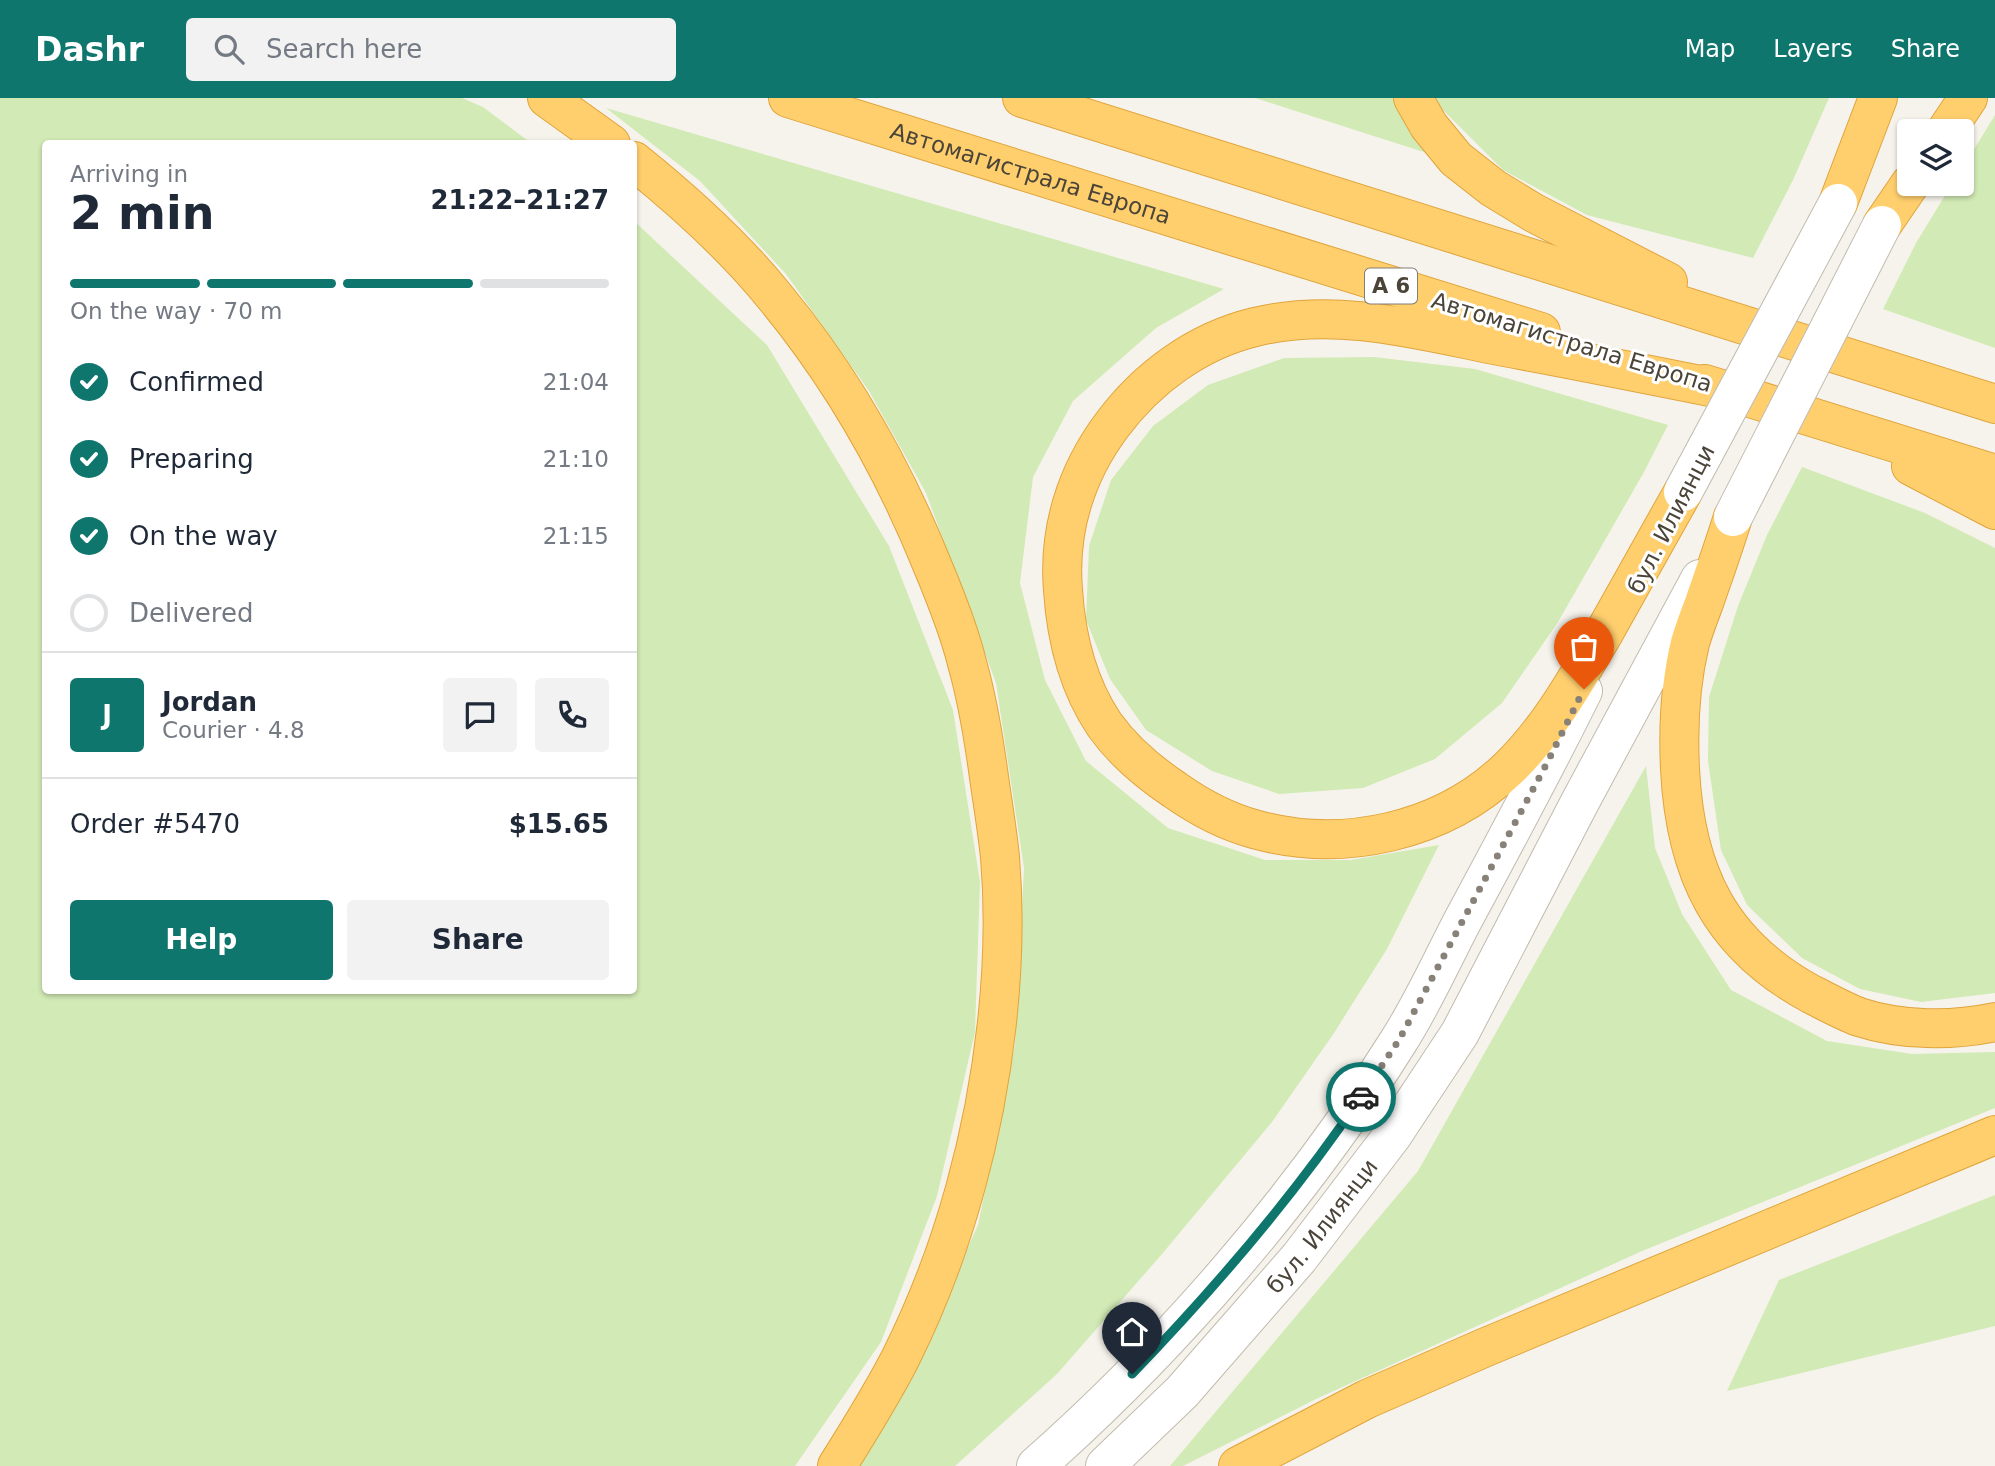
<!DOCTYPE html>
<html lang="en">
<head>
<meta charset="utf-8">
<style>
	body { margin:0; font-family:"DejaVu Sans",sans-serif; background:#f2f2f3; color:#1f2937; height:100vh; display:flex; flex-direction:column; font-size:26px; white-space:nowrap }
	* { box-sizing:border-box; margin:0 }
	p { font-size:23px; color:#747a83 }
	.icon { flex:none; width:38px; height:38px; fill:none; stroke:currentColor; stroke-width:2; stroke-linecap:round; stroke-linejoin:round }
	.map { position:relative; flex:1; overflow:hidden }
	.details { position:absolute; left:42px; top:42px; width:595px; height:854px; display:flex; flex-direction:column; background:#fff; border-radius:7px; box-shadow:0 2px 5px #0004 }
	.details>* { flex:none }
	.buttons { position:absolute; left:1897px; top:21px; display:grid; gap:14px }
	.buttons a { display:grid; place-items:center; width:77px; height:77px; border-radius:7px; background:#fff; box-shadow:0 2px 5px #0004; font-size:35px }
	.pin { position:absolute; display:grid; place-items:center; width:60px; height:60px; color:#fff; margin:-72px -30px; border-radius:50% 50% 50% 0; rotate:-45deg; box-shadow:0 0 7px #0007 }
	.pin .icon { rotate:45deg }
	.courier { position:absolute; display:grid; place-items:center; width:70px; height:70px; margin:-35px; border:5px solid #0f766e; border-radius:50%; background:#fff; color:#222; box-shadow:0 2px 9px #0007 }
	.head em { font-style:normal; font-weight:800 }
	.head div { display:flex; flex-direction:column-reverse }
	.head { display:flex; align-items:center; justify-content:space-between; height:119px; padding:0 28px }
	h1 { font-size:46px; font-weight:800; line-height:52px }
	.bar { display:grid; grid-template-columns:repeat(4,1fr); gap:10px 7px; align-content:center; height:84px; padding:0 28px }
	.bar i { height:9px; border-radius:5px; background:#e0e1e3 }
	.bar .on { background:#0f766e }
	.bar p { grid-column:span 4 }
	.line { display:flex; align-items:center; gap:18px; padding:0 28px; border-top:2px solid #e0e1e3 }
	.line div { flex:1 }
	.round { display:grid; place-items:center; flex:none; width:74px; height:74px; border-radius:7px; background:#f2f2f3 }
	ol { padding:0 28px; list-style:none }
	li { display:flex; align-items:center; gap:21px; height:77px }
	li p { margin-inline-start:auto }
	li .icon { padding:7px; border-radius:50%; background:#0f766e; color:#fff; stroke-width:4 }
	li:last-child { color:#747a83 }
	li i { width:38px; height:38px; border:4px solid #e0e1e3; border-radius:50% }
	.primary-button { display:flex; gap:14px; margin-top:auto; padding:14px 28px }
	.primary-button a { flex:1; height:80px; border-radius:7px; background:#0f766e; color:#fff; font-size:28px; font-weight:800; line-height:80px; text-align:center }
	.primary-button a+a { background:#f2f2f3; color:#1f2937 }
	header { display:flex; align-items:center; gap:42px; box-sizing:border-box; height:98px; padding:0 35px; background:#0f766e; color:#fff }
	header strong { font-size:33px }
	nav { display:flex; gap:38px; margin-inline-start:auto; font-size:24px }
	.search { width:490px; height:63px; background:#f2f2f3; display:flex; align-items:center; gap:18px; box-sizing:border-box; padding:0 24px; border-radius:7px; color:#747a83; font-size:26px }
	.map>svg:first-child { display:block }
	.green { fill:#d2eab5 }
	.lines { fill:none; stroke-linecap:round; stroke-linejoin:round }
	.tertiary-casing { stroke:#c2bbae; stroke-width:40 }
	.motorway-casing { stroke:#e0a43c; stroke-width:40 }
	.tertiary { stroke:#fff; stroke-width:38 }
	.motorway { stroke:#ffcf6e; stroke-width:38 }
	.tertiary-bridge-casing { stroke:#c2bbae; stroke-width:40; stroke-linecap:butt }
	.tertiary-bridge { stroke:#fff; stroke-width:38 }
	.done { stroke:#878178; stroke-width:7; stroke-dasharray:0 12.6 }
	.route { stroke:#0f766e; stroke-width:9 }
	.labels { text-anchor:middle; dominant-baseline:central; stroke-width:6; stroke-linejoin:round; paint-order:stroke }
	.shield { fill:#fff; stroke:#817c74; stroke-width:2 }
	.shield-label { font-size:21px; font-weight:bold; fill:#4b4439 }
	.street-label { font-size:23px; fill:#4b4439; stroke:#fff }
</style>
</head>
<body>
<header>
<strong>Dashr</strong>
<div class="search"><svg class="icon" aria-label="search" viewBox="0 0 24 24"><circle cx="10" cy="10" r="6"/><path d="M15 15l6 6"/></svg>Search here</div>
<nav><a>Map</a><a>Layers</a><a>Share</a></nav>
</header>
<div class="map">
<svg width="1995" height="1368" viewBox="0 0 1995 1368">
	<rect width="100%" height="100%" fill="#f6f3ec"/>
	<!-- green -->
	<path class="green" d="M0,0H462L483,9L531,45L46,46V892H634V123L767,247L889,448L953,612L980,784L975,934L937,1098L881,1244L795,1368H0Z
		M1255,0H1404L1433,57Z
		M1435,0H1829L1793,82L1753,160L1587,117L1503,72L1438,7Z
		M606,10L1224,191L1156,230L1073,303L1033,379L1020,485L1045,582L1086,663L1168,730L1265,762H1351L1439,747L1387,851L1334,935L1272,1024L1162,1156L1057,1276L955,1368H854L900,1299L978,1127L1015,946L1024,770L996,585L926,395L869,293L786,176L700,83Z
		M1995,17V250L1883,211L1916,145L1952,86H1962V71Z
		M1374,259L1475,271L1668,327L1644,374L1558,524L1502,605L1435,661L1363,690L1279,696L1212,673L1146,632L1110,581L1086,522L1089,448L1111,382L1153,328L1208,287L1284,260Z
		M1802,369L1925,415L1995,450V895L1921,904L1860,891L1802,860L1747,807L1721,752L1708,663L1709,599L1738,508L1767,437Z
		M1646,668L1655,750L1682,816L1731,892L1827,943L1912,956L1995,954V1010L1642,1153L1316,1301L1183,1368H1170L1418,1073Z
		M1995,1097V1228L1727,1293L1779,1182Z"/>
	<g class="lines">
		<!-- tertiary casing -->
		<g class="tertiary-casing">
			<g id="tertiary">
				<path d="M1036,1368C1172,1248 1302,1097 1398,944C1423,905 1442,862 1463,822C1504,746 1545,670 1583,593"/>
				<path id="s1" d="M1105,1368L1182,1294L1299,1160L1392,1038L1460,935L1581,702L1700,481"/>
			</g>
		</g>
		<!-- motorway casing -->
		<g class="motorway-casing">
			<g id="motorway">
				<path d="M547,0L611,46"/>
				<path id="s2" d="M788,0L1541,234"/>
				<path d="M1022,0L1995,306"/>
				<path d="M1413,0L1429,28L1456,61L1493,90L1534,115L1668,184"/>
				<path d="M1946,33L1968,0"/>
				<path d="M634,63C685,104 734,148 775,199C842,280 894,372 933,469C946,500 959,532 967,565C977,600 983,636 988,672C992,701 997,730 1000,759C1009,867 994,987 965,1091C949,1149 927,1207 900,1261C881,1298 859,1333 837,1368"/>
				<path d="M1838,105L1878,0"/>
				<path d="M1882,127L1910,86"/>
				<path d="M1705,286L1995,376"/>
				<path d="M1911,368L1995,412"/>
				<path d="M1683,394C1657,440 1631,487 1605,533C1576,582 1550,630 1509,670C1443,734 1342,756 1254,731C1225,723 1199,709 1175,692C1148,674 1123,653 1104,626C1078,587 1066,539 1063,492C1058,432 1076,375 1112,327C1147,280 1197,243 1255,229C1337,209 1418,232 1499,248C1575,262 1650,277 1725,292"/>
				<path d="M1733,419C1724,448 1714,476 1704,505C1699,518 1694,531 1690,545C1680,586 1678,629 1680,671C1685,773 1719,846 1811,896C1827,904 1843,913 1859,919C1902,933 1952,933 1995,924"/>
				<path d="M1238,1368L1367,1301L1486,1249L1995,1037"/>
			</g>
		</g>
		<!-- tertiary -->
		<use href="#tertiary" class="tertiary"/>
		<!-- motorway -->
		<use href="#motorway" class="motorway"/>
		<!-- tertiary-bridge casing -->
		<g class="tertiary-bridge-casing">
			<path id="tertiary-bridge" d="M1683,394L1838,105
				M1733,419L1882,127"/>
		</g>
		<!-- tertiary-bridge -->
		<use href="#tertiary-bridge" class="tertiary-bridge"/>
	</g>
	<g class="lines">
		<!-- done -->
		<path class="done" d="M1361,999L1399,942L1547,665L1584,591"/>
		<!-- route -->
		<path class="route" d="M1132,1276C1216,1189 1294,1098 1361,999"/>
	</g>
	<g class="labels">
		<!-- shield labels -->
		<rect class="shield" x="1365" y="170.5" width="52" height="35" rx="5"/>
		<g class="shield-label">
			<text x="1391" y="188">A 6</text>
		</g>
		<!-- street labels -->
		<g class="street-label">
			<text stroke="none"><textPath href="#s2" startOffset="254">Автомагистрала Европа</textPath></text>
			<text transform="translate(1572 244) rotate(17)">Автомагистрала Европа</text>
			<text transform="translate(1671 421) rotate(-63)">бул. Илиянци</text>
			<text stroke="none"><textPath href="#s1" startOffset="324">бул. Илиянци</textPath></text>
		</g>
	</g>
</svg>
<div class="buttons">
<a><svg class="icon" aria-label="layers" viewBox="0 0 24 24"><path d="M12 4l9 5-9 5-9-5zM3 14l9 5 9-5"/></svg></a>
</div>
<div class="pin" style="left:1584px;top:591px;background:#ea580c"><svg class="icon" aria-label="bag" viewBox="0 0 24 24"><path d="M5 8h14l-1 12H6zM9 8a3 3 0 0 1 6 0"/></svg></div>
<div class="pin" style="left:1132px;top:1276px;background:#1f2937"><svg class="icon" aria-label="home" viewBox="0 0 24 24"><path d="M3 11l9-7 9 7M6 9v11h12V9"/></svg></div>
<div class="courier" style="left:1361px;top:999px"><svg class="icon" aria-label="car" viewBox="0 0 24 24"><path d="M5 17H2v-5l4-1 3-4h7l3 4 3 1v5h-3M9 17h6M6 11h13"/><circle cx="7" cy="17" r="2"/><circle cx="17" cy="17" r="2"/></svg></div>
<section class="details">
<div class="head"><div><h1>2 min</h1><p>Arriving in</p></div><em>21:22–21:27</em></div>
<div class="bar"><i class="on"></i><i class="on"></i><i class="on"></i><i></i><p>On the way · 70 m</p></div>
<ol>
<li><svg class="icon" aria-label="check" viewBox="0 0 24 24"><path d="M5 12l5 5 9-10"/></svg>Confirmed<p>21:04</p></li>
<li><svg class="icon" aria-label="check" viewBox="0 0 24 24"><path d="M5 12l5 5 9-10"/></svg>Preparing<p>21:10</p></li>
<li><svg class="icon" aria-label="check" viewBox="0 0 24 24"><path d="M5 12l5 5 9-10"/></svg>On the way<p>21:15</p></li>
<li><i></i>Delivered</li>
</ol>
<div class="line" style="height:126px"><b class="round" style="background:#0f766e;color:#fff">J</b><div><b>Jordan</b><p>Courier · 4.8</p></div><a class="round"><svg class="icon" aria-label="chat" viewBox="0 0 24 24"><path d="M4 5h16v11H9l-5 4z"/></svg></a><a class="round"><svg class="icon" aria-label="phone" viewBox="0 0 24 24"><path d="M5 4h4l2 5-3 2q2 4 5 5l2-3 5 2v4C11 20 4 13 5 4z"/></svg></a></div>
<div class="line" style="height:91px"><div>Order #5470</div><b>$15.65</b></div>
<div class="primary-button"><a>Help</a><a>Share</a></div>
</section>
</div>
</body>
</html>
